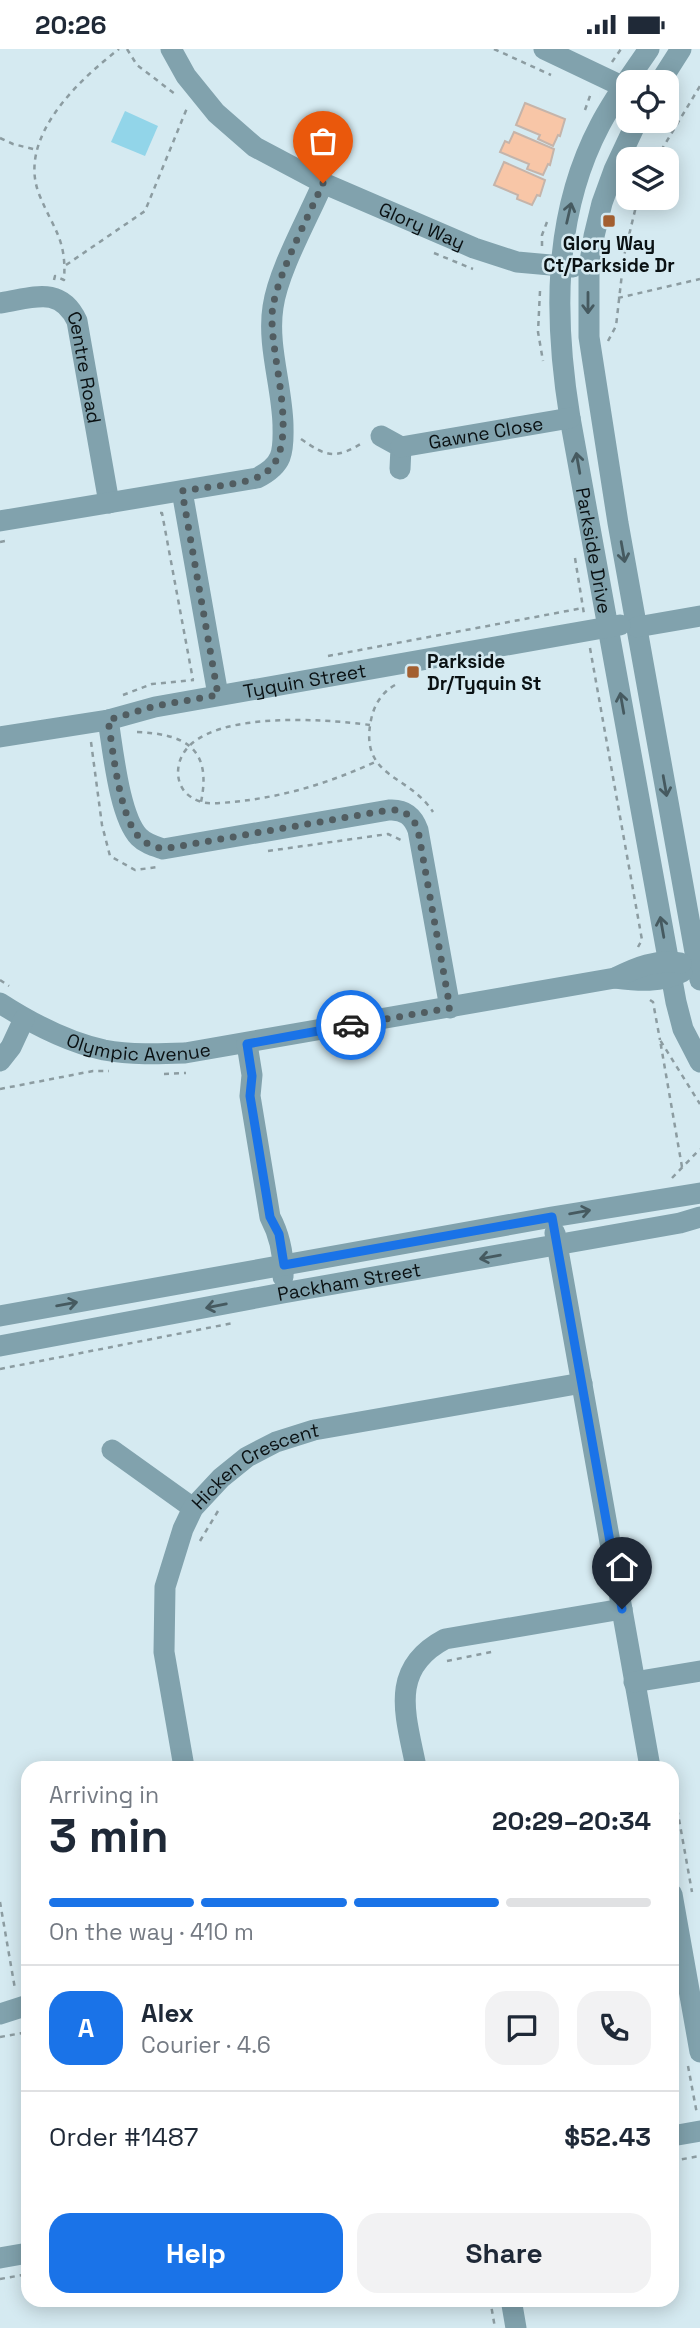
<!DOCTYPE html>
<html lang="en">
<head>
<meta charset="utf-8">
<style>
	body { margin:0; font-family:"Space Grotesk",sans-serif; background:#f2f2f3; color:#1f2937; height:100vh; display:flex; flex-direction:column; font-size:26px; white-space:nowrap }
	* { box-sizing:border-box; margin:0 }
	p { font-size:23px; color:#747a83 }
	.icon { flex:none; width:38px; height:38px; fill:none; stroke:currentColor; stroke-width:2; stroke-linecap:round; stroke-linejoin:round }
	.map { position:relative; flex:1; overflow:hidden }
	.sheet { position:absolute; left:21px; top:1712px; width:658px; height:546px; display:flex; flex-direction:column; background:#fff; border-radius:21px; box-shadow:0 4px 18px #0003 }
	.sheet>* { flex:none }
	.fabs { position:absolute; left:616px; top:21px; display:grid; gap:14px }
	.fabs a { display:grid; place-items:center; width:63px; height:63px; border-radius:14px; background:#fff; box-shadow:0 4px 18px #0003; font-size:35px }
	.pin { position:absolute; display:grid; place-items:center; width:60px; height:60px; color:#fff; margin:-72px -30px; border-radius:50% 50% 50% 0; rotate:-45deg; box-shadow:0 0 7px #0007 }
	.pin .icon { rotate:45deg }
	.courier { position:absolute; display:grid; place-items:center; width:70px; height:70px; margin:-35px; border:5px solid #1a73e8; border-radius:50%; background:#fff; color:#222; box-shadow:0 2px 9px #0007 }
	.overview em { font-style:normal; font-weight:600 }
	.overview div { display:flex; flex-direction:column-reverse }
	.overview { display:flex; align-items:center; justify-content:space-between; height:119px; padding:0 28px }
	h1 { font-size:46px; font-weight:600; line-height:52px }
	.bar { display:grid; grid-template-columns:repeat(4,1fr); gap:10px 7px; align-content:center; height:84px; padding:0 28px }
	.bar i { height:9px; border-radius:5px; background:#e0e1e3 }
	.bar .active { background:#1a73e8 }
	.bar p { grid-column:span 4 }
	.line { display:flex; align-items:center; gap:18px; padding:0 28px; border-top:2px solid #e0e1e3 }
	.line div { flex:1 }
	.round { display:grid; place-items:center; flex:none; width:74px; height:74px; border-radius:21px; background:#f2f2f3 }
	.button { display:flex; gap:14px; margin-top:auto; padding:14px 28px }
	.button a { flex:1; height:80px; border-radius:21px; background:#1a73e8; color:#fff; font-size:28px; font-weight:600; line-height:80px; text-align:center }
	.button a+a { background:#f2f2f3; color:#1f2937 }
	.status { display:flex; justify-content:space-between; align-items:center; height:49px; padding:0 35px; background:#fff; direction:ltr }
	.status svg { height:19px; fill:currentColor }
	.map>svg:first-child { display:block }
	.green { fill:#92d5e9 }
	.building { fill:#f8c6a7; stroke:#c5b4aa; stroke-width:2 }
	.lines { fill:none; stroke-linecap:round; stroke-linejoin:round }
	.path { stroke:#8c9ca1; stroke-width:2.5; stroke-dasharray:5 5; stroke-linecap:butt }
	.minor { stroke:#81a2ad; stroke-width:21 }
	.oneway { stroke:#465a60 }
	.done { stroke:#515d61; stroke-width:7; stroke-dasharray:0 12.6 }
	.route { stroke:#1a73e8; stroke-width:9 }
	.poi-dot { fill:#a35f30; stroke:#d5eaf1; stroke-width:2.5 }
	.labels { text-anchor:middle; dominant-baseline:central; stroke-width:5; stroke-linejoin:round; paint-order:stroke }
	.street-label { font-size:19px; fill:#0a1113; stroke:#d5eaf1 }
	.poi-label { font-size:19px; font-weight:bold; fill:#0a1113; stroke:#d5eaf1 }
</style>
</head>
<body>
<div class="status"><b>20:26</b><svg viewBox="0 0 49 12"><path d="M0 12V9h3v3zM5 12V6h3v6zM10 12V3h3v9zM15 12V0h3v12zM26 1h20v11H26zM47 4h2v5h-2z"/></svg></div>
<div class="map">
<svg width="700" height="2279" viewBox="0 0 700 2279">
	<rect width="100%" height="100%" fill="#d5eaf1"/>
	<!-- green -->
	<path class="green" d="M125,62L158,77L145,107L111,93Z"/>
	<!-- building -->
	<path class="building" d="M525,54L565,70L560,87L558,86L553,97L538,90L540,86L516,76Z
		M514,83L554,100L550,116L548,115L543,126L527,120L529,115L500,103L505,92L509,94Z
		M504,113L545,131L540,147L537,146L532,156L517,150L518,146L494,136Z"/>
	<g class="lines">
		<!-- path -->
		<path class="path" d="M127,0L137,16L175,45
			M494,0L551,26
			M612,13L621,0
			M585,61L591,44
			M0,89L13,95L37,101
			M656,110L700,37
			M542,197V186L547,173
			M434,204L473,220
			M66,216L145,162L187,59
			M54,231L55,227L64,231C67,190 53,180 39,145C17,88 79,31 119,0
			M540,242L538,283L543,312
			M618,249L700,230
			M608,292L616,277L624,207L638,149
			M301,390C328,409 336,410 364,393
			M160,464H162L193,631
			M0,493L9,491
			M575,509L584,565
			M590,599L642,891L638,898
			M328,607L583,559
			M395,636C382,643 374,656 371,671C359,729 409,725 433,763
			M123,646L152,635L194,631
			M370,676C327,670 192,659 179,715C176,728 180,741 191,748C203,757 219,754 232,753C284,748 329,734 375,713
			M137,683C186,685 212,700 201,753
			M91,693L102,776L110,807L135,821L158,818
			M268,802L388,785L403,792
			M0,931L9,937
			M650,951L653,953L660,991
			M164,1025L186,1024
			M0,1040L93,1022H109
			M682,1118L660,991L700,1055
			M672,1129L700,1100
			M0,1320L233,1274
			M200,1492L218,1462
			M447,1612L496,1602
			M672,1731L692,1843
			M0,1853L15,1940
			M0,1988L28,1983
			M688,2017L697,2065
			M672,2112L700,2107
			M0,2230L28,2225
			M490,2250L495,2279"/>
		<!-- minor -->
		<g class="minor">
			<path id="s1" d="M171,0L186,27L216,64L255,98L323,134L474,199L517,213L573,218"/>
			<path d="M544,0L628,40"/>
			<path id="s2" d="M649,0C632,25 614,49 600,76C552,167 554,271 570,369L676,953L683,980L700,1013"/>
			<path d="M660,33L681,0"/>
			<path d="M637,72L614,121L602,154L594,187L589,219V288L618,474L700,931"/>
			<path id="s3" d="M0,254C33,249 60,236 77,272L109,454"/>
			<path d="M381,387L401,398L400,420"/>
			<path id="s4" d="M401,398L570,369"/>
			<path d="M182,442L218,646"/>
			<path d="M0,472L257,429C267,424 276,418 280,408C284,398 283,386 283,376C282,337 267,296 273,258C278,222 308,169 323,134"/>
			<path d="M637,578L700,567"/>
			<path d="M108,671C113,700 119,767 139,788C146,795 154,797 163,800L389,761C404,760 413,767 418,781L450,959"/>
			<path id="s5" d="M0,688L108,671L155,658L620,576"/>
			<path d="M615,929C638,932 661,934 682,923"/>
			<path id="s6" d="M0,954C31,974 67,993 104,1001C131,1006 159,1005 185,1004L615,929C637,918 656,910 681,914"/>
			<path d="M247,995L252,1026L250,1047L270,1168C280,1187 284,1207 283,1228"/>
			<path d="M0,1012L11,998L24,970"/>
			<path d="M555,1184L650,1718"/>
			<path d="M0,1267L552,1168L700,1144"/>
			<path id="s7" d="M0,1297L283,1244L680,1174L700,1168"/>
			<path d="M112,1401L193,1459"/>
			<path d="M634,1633L700,1622"/>
			<path id="s8" d="M184,1718L164,1603L165,1538L183,1480L193,1459L221,1429L247,1408L276,1393L314,1381L582,1334"/>
			<path d="M416,1718C406,1667 388,1620 445,1590L622,1560"/>
			<path d="M672,1845L700,2003"/>
			<path d="M0,1965L28,1956"/>
			<path d="M672,2087L700,2082"/>
			<path d="M0,2209L28,2204"/>
			<path d="M511,2250L516,2279"/>
		</g>
	</g>
	<!-- one-way arrows -->
	<defs><path id="oneway-shaft" d="M-6 0H5M1.5-3L5.5 0L1.5 3" fill="none" stroke-width="1.6" stroke-linecap="round" stroke-linejoin="round" transform="scale(1.75)"/></defs>
	<g class="oneway">
		<use href="#oneway-shaft" transform="translate(569 164) rotate(-77)"/>
		<use href="#oneway-shaft" transform="translate(588 254) rotate(90)"/>
		<use href="#oneway-shaft" transform="translate(578 414) rotate(-100)"/>
		<use href="#oneway-shaft" transform="translate(623 503) rotate(80)"/>
		<use href="#oneway-shaft" transform="translate(622 654) rotate(-100)"/>
		<use href="#oneway-shaft" transform="translate(665 737) rotate(80)"/>
		<use href="#oneway-shaft" transform="translate(662 878) rotate(-100)"/>
		<use href="#oneway-shaft" transform="translate(580 1163) rotate(-10)"/>
		<use href="#oneway-shaft" transform="translate(490 1208) rotate(170)"/>
		<use href="#oneway-shaft" transform="translate(67 1255) rotate(-10)"/>
		<use href="#oneway-shaft" transform="translate(216 1257) rotate(169)"/>
	</g>
	<g class="lines">
		<!-- done -->
		<path class="done" d="M323,134C308,169 280,220 273,257C265,300 308,404 260,427C243,436 203,438 182,442L218,646L155,657L108,671C113,700 119,767 139,788C145,795 154,797 163,800L389,761C404,760 413,767 418,781L450,959L351,976"/>
		<!-- route -->
		<path class="route" d="M351,976L247,995L252,1027L250,1047L254,1071L270,1168L279,1185L284,1216L552,1168L622,1560"/>
	</g>
	<!-- markers -->
	<g class="poi-dot">
		<rect x="602" y="165" width="14" height="14" rx="3.5"/>
		<rect x="406" y="616" width="14" height="14" rx="3.5"/>
	</g>
	<g class="labels">
		<!-- street labels -->
		<g class="street-label">
			<text stroke="none"><textPath href="#s1" startOffset="315">Glory Way</textPath></text>
			<text stroke="none"><textPath href="#s3" startOffset="135">Centre Road</textPath></text>
			<text stroke="none"><textPath href="#s4" startOffset="86">Gawne Close</textPath></text>
			<text stroke="none"><textPath href="#s2" startOffset="525">Parkside Drive</textPath></text>
			<text stroke="none"><textPath href="#s5" startOffset="310">Tyquin Street</textPath></text>
			<text stroke="none"><textPath href="#s6" startOffset="149">Olympic Avenue</textPath></text>
			<text stroke="none"><textPath href="#s7" startOffset="355">Packham Street</textPath></text>
			<text stroke="none"><textPath href="#s8" startOffset="343">Hicken Crescent</textPath></text>
		</g>
		<!-- poi labels -->
		<g class="poi-label">
			<text x="609" y="194">Glory Way<tspan x="609" dy="22">Ct/Parkside Dr</tspan></text>
			<text x="427" y="612" text-anchor="start">Parkside<tspan x="427" dy="22">Dr/Tyquin St</tspan></text>
		</g>
	</g>
</svg>
<div class="fabs">
<a><svg class="icon" aria-label="locate" viewBox="0 0 24 24"><circle cx="12" cy="12" r="6"/><path d="M12 2v4M12 18v4M2 12h4M18 12h4"/></svg></a>
<a><svg class="icon" aria-label="layers" viewBox="0 0 24 24"><path d="M12 4l9 5-9 5-9-5zM3 14l9 5 9-5"/></svg></a>
</div>
<div class="pin" style="left:323px;top:134px;background:#ea580c"><svg class="icon" aria-label="bag" viewBox="0 0 24 24"><path d="M5 8h14l-1 12H6zM9 8a3 3 0 0 1 6 0"/></svg></div>
<div class="pin" style="left:622px;top:1560px;background:#1f2937"><svg class="icon" aria-label="home" viewBox="0 0 24 24"><path d="M3 11l9-7 9 7M6 9v11h12V9"/></svg></div>
<div class="courier" style="left:351px;top:976px"><svg class="icon" aria-label="car" viewBox="0 0 24 24"><path d="M5 17H2v-5l4-1 3-4h7l3 4 3 1v5h-3M9 17h6M6 11h13"/><circle cx="7" cy="17" r="2"/><circle cx="17" cy="17" r="2"/></svg></div>
<section class="sheet">
<div class="overview"><div><h1>3 min</h1><p>Arriving in</p></div><em>20:29–20:34</em></div>
<div class="bar"><i class="active"></i><i class="active"></i><i class="active"></i><i></i><p>On the way · 410 m</p></div>
<div class="line" style="height:126px"><b class="round" style="background:#1a73e8;color:#fff">A</b><div><b>Alex</b><p>Courier · 4.6</p></div><a class="round"><svg class="icon" aria-label="chat" viewBox="0 0 24 24"><path d="M4 5h16v11H9l-5 4z"/></svg></a><a class="round"><svg class="icon" aria-label="phone" viewBox="0 0 24 24"><path d="M5 4h4l2 5-3 2q2 4 5 5l2-3 5 2v4C11 20 4 13 5 4z"/></svg></a></div>
<div class="line" style="height:91px"><div>Order #1487</div><b>$52.43</b></div>
<div class="button"><a>Help</a><a>Share</a></div>
</section>
</div>
</body>
</html>
